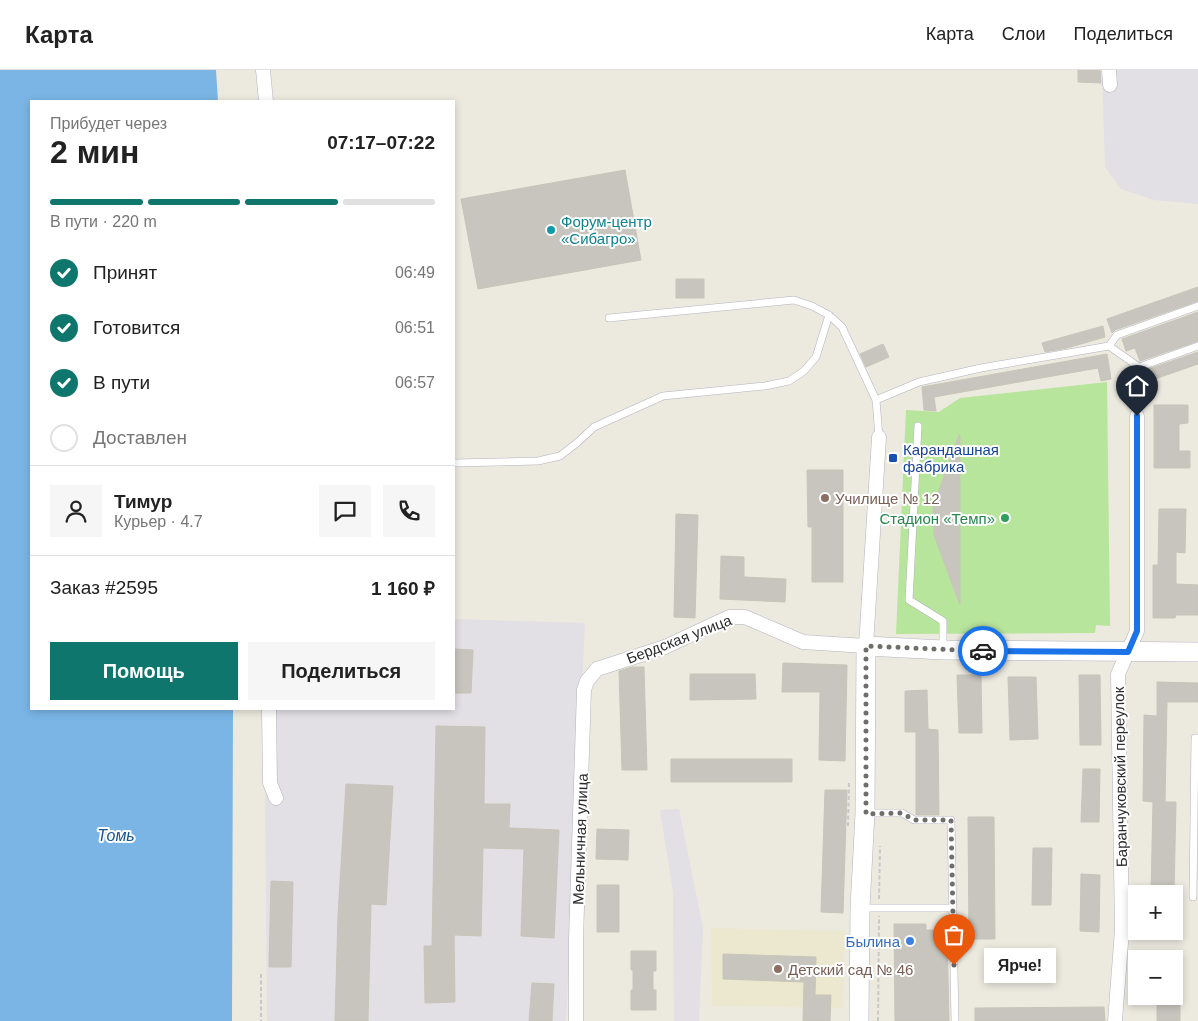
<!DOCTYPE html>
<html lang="ru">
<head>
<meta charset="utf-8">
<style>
	body { margin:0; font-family:Helvetica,sans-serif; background:#f6f6f6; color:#222; height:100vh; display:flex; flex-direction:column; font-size:19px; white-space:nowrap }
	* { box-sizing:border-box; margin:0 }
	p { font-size:16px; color:#767676 }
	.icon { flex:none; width:28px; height:28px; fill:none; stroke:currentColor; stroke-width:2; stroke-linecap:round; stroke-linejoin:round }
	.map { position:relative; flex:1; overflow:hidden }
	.sheet { position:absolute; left:30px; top:30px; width:425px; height:610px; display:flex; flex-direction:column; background:#fff; border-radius:0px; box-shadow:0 2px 8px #0003 }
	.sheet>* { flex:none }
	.buttons { position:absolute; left:1128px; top:815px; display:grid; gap:10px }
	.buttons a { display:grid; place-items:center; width:55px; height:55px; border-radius:0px; background:#fff; box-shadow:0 2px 8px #0003; font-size:25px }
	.pin { position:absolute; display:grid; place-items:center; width:42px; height:42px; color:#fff; margin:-51px -21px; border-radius:50% 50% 50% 0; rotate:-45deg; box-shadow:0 0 5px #0007 }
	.pin .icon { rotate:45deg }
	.courier { position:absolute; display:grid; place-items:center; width:50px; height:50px; margin:-25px; border:4px solid #1a73e8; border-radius:50%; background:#fff; color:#222; box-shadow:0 1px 6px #0007 }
	.bubble { position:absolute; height:35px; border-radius:0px; background:#fff; box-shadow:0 2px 8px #0003; font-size:16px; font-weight:800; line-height:35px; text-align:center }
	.summary em { font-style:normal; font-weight:800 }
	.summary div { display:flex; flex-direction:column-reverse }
	.summary { display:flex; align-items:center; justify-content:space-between; height:85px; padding:0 20px }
	h1 { font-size:32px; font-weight:800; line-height:38px }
	.bar { display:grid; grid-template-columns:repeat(4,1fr); gap:8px 5px; align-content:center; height:60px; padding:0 20px }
	.bar i { height:6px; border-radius:4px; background:#e0e0e0 }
	.bar .current { background:#0f766e }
	.bar p { grid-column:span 4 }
	.line { display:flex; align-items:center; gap:12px; padding:0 20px; border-top:1px solid #e0e0e0 }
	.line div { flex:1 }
	.round { display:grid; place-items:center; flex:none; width:52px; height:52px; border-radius:0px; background:#f6f6f6 }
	ol { padding:0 20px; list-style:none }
	li { display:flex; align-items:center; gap:15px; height:55px }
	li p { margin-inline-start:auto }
	li .icon { padding:5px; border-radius:50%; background:#0f766e; color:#fff; stroke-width:4 }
	li:last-child { color:#767676 }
	li i { width:28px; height:28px; border:2px solid #e0e0e0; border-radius:50% }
	.primary-button { display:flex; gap:10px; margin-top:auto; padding:10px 20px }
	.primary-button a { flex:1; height:58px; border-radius:0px; background:#0f766e; color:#fff; font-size:20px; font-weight:800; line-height:58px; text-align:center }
	.primary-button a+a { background:#f6f6f6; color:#222 }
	header { display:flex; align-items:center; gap:30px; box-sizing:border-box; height:70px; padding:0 25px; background:#fff; border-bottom:1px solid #e0e0e0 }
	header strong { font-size:24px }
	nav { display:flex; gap:28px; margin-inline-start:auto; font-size:18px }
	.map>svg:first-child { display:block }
	.industrial { fill:#e2dfe5 }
	.education { fill:#ece8d0 }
	.pitch { fill:#b8e59c }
	.water { fill:#7ab5e6 }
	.building { fill:#c8c5be; stroke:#c7c5b8 }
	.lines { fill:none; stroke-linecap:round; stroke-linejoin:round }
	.lane-casing { stroke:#b2b2be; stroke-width:8 }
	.street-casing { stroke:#b2b2be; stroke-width:15 }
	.secondary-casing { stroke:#b2b2be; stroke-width:20 }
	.path { stroke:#c8c8c8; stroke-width:2; stroke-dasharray:4 2.5; stroke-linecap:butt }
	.lane { stroke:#fff; stroke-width:7 }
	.street { stroke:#fff; stroke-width:14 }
	.secondary { stroke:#fff; stroke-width:19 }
	.done { stroke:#6f6e6a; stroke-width:5; stroke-dasharray:0 9 }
	.route { stroke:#1a73e8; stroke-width:6 }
	.culture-dot { fill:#0f9aa8; stroke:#fff; stroke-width:2 }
	.transit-dot { fill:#1a4fb4; stroke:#fff; stroke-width:2 }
	.education-dot { fill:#8d6e63; stroke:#fff; stroke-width:2 }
	.leisure-dot { fill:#2e9e5b; stroke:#fff; stroke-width:2 }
	.shop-dot { fill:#3f7fe0; stroke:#fff; stroke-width:2 }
	.labels { text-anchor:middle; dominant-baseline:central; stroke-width:4; stroke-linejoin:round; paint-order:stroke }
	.culture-label { font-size:15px; fill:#0d838f; stroke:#fff; text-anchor:start }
	.transit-label { font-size:15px; fill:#164399; stroke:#fff; text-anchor:start }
	.education-label { font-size:15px; fill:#785e54; stroke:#fff; text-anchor:start }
	.leisure-label { font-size:15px; fill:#27864d; stroke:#fff; text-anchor:end }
	.street-label { font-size:15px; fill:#2b2b2b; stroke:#fff }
	.shop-label { font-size:15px; fill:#366cbe; stroke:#fff; text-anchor:end }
	.water-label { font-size:16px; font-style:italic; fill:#175293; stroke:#fff }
</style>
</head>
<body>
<header>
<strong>Карта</strong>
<nav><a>Карта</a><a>Слои</a><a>Поделиться</a></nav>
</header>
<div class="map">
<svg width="1198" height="951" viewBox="0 0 1198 951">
	<rect width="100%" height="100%" fill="#ece9df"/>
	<!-- industrial -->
	<path class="industrial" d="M1102,0H1198V134L1154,130L1121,119L1105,97Z
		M454,549L585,553L566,951H267L265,699L276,639H454Z
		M679,739L703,858L699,951H674L673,822L660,740Z"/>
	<!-- education -->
	<path class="education" d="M711,858L845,861L843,938L712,936Z"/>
	<!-- pitch -->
	<path class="pitch" d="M1107,312L1110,556L1096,555L1095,563L896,564L906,340L939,342L960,328Z"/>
	<!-- water -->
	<path class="water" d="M0,0H216L218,31H31V639H233L232,951H0Z"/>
	<!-- building -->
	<path class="building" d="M1078,0H1100L1101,13L1078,12Z
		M625,100L641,190L478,219L461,129Z
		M676,209H704V228H676Z
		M1198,217V231L1115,260L1112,263L1107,249Z
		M1198,242V271L1140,291L1135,278L1126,281L1122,269Z
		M1103,256L1105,267L1067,278L1045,282L1042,273Z
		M883,274L889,287L866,297L860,284Z
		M1198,282V294L1132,317L1128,306Z
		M1107,284L1111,309L1101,311L1098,298L934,327L936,341L924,340L922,317Z
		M1154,335H1188V353L1179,354V381H1190V398H1154Z
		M959,365H960V535L934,465L933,437Z
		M807,400H843V512H812V457H808Z
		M1159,439H1186L1185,483L1176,482V514L1198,515V545H1176L1175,548H1153V495H1158Z
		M676,444L698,445L695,548L674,547Z
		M721,486L744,487V507L786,509L785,532L720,529Z
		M454,579L473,580L471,623H454Z
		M783,593L847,595L845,691L819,690L820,622H782Z
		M632,597H644L647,700H622L619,601Z
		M690,604H755L756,629L690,630Z
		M957,605H981L982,663H959Z
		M1079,605H1100L1101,675H1080Z
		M1008,607H1036L1038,669L1010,670Z
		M1157,612L1198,613V632H1167L1165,732H1176L1174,824H1151L1153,732L1143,731L1144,645L1157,646Z
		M927,620L928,659L938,660L939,745H916V662H905V621Z
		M436,656L485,657L484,734H510L509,758L559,760L554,868L521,866L524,779L483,778L481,866L454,865L455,932L425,933L424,876H432Z
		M671,689H792V712H671Z
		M1083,699H1100L1099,752H1081Z
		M346,714L393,716L386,835L371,834L368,951H335L338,845Z
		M825,720H847L843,843L821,842Z
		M968,747H994L995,869H969Z
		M597,759L629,760L628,790L596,789Z
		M1033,778H1052L1051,835H1032Z
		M1081,804L1100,805L1099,862L1080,861Z
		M271,811L293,812L291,897H269Z
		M597,815H619V862H597Z
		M894,854H926V860H947L949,951H895Z
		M631,881H656V901H653V920H656V940H631V920H633V900H631Z
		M723,884L816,887L815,925H831L830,951H803L804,912L723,909Z
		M532,913L554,914L552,951H529Z
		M1157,926H1180V951H1157Z
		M1104,937L1105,951H975V938Z"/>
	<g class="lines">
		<!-- lane casing -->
		<g class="lane-casing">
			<path id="lane" d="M609,248L794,230L812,236L829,245L842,257L876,330L879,367
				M1109,276L1139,297L1198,276
				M876,330L919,312L981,298L1109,276L1117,265L1198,236
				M918,356L909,530L943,551V579
				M454,393L538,391L560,386L578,372L594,357L663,326L765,316L789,311L804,301L816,287L829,245
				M866,743H902L914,750H951L955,951
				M1193,827L1195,668H1198
				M861,838H953"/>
		</g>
		<!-- street casing -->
		<g class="street-casing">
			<path id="street" d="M263,0L266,31
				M1109,0L1110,15
				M269,639L270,713L276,728
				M576,951V869L584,620L587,611L597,599L665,577L729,547H745L803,572L866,576L879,367
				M1115,951L1122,860L1118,604L1137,561V346"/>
		</g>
		<!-- secondary casing -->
		<g class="secondary-casing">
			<path id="secondary" d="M859,951L860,838L865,743L866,576L943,580L1198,582"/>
		</g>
		<!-- path -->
		<path class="path" d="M848,756L849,711
			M879,829L880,776
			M261,904V951
			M878,951L879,846"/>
		<!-- lane -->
		<use href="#lane" class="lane"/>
		<!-- street -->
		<use href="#street" class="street"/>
		<!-- secondary -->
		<use href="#secondary" class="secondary"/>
	</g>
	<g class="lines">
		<!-- done -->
		<path class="done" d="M954,895L951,750H914L902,743L866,744V576L983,581"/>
		<!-- route -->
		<path class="route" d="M983,581L1128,582L1137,561V346"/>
	</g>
	<!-- markers -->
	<circle class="culture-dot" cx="551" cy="160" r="5"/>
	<rect class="transit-dot" x="888" y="383" width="10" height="10" rx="2.5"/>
	<g class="education-dot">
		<circle cx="825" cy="428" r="5"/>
		<circle cx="778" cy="899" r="5"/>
	</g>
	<circle class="leisure-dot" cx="1005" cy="448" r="5"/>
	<circle class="shop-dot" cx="910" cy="871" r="5"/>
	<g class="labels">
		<!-- culture labels -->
		<g class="culture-label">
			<text x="561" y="151">Форум-центр<tspan x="561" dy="17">«Сибагро»</tspan></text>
		</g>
		<!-- transit labels -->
		<g class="transit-label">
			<text x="903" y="379">Карандашная<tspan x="903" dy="17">фабрика</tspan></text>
		</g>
		<!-- education labels -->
		<g class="education-label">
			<text x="835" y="428">Училище № 12</text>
			<text x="788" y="899">Детский сад № 46</text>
		</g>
		<!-- leisure labels -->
		<g class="leisure-label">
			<text x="995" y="448">Стадион «Темп»</text>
		</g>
		<!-- street labels -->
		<g class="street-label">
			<text transform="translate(679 569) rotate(-21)">Бердская улица</text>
			<text transform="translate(1120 707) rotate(-91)">Баранчуковский переулок</text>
			<text transform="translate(580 769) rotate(-88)">Мельничная улица</text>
		</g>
		<!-- shop labels -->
		<g class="shop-label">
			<text x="900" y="871">Былина</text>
		</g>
		<!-- water labels -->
		<g class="water-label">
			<text x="116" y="765">Томь</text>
		</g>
	</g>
</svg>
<div class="buttons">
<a>+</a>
<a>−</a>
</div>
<div class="pin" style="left:954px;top:895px;background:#ea580c"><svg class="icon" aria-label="bag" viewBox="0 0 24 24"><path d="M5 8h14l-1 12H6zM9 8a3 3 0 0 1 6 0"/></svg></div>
<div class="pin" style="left:1137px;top:346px;background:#1f2937"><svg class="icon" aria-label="home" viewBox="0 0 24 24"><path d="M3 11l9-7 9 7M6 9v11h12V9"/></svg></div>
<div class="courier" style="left:983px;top:581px"><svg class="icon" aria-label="car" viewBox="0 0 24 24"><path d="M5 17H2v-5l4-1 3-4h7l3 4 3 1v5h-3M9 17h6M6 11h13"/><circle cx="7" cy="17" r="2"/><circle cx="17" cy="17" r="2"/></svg></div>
<div class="bubble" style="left:984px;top:878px;width:72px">Ярче!</div>
<section class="sheet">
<div class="summary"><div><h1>2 мин</h1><p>Прибудет через</p></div><em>07:17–07:22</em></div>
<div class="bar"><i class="current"></i><i class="current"></i><i class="current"></i><i></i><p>В пути · 220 m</p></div>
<ol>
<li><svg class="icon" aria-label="check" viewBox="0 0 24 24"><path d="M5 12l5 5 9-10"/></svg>Принят<p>06:49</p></li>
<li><svg class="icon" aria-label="check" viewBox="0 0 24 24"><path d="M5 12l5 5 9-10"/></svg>Готовится<p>06:51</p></li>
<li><svg class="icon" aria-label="check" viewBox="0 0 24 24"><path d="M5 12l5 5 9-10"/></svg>В пути<p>06:57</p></li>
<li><i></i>Доставлен</li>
</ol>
<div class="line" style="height:90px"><a class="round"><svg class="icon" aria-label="person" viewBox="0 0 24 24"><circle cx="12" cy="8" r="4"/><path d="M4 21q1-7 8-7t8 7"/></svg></a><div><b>Тимур</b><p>Курьер · 4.7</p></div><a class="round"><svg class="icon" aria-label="chat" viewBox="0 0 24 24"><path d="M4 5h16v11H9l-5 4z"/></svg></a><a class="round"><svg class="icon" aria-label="phone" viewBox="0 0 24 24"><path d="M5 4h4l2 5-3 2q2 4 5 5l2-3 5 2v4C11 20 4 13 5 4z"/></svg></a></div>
<div class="line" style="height:65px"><div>Заказ #2595</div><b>1 160 ₽</b></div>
<div class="primary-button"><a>Помощь</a><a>Поделиться</a></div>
</section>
</div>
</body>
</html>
